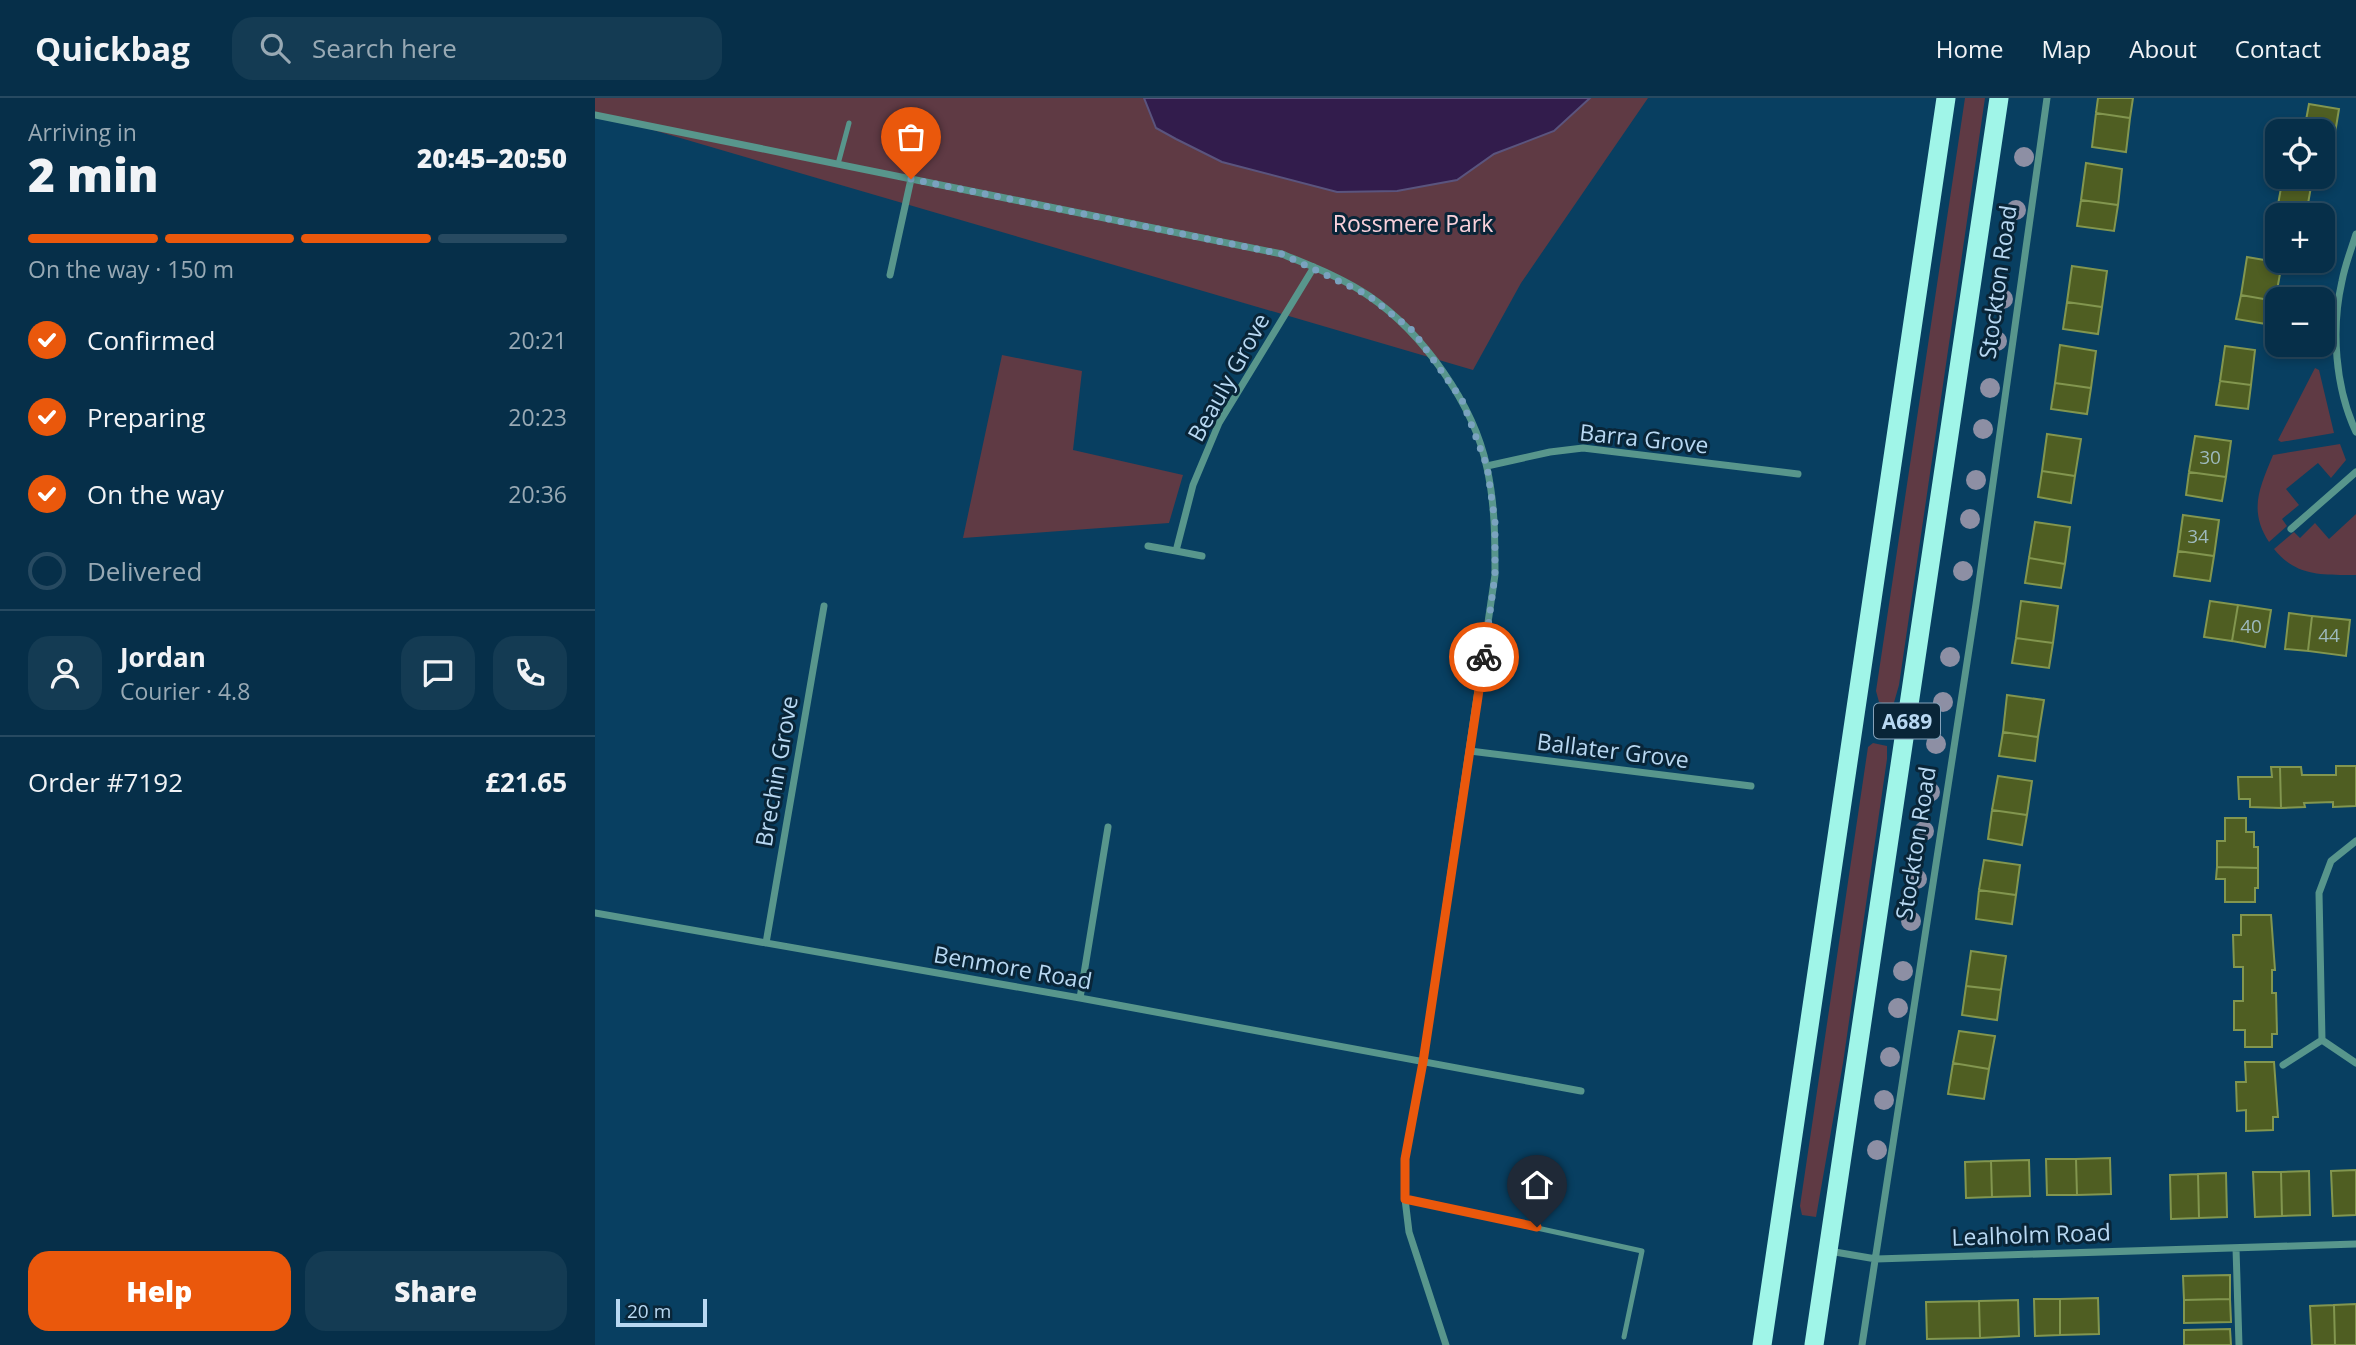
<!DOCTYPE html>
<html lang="en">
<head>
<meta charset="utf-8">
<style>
	body { margin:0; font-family:"Open Sans",sans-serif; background:#143b53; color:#f1f3f6; height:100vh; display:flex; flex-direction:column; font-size:26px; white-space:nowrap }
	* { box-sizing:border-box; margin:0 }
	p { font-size:23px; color:#98a9b4 }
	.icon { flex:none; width:38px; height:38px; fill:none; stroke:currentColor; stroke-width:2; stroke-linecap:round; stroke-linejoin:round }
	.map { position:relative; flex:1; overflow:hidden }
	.panel { display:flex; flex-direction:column; background:#062f49; width:595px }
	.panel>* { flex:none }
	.tools { position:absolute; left:1670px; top:21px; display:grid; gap:14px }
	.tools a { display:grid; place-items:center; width:70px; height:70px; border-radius:14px; background:#062f49; box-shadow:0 4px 10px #0003,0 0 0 2px #274a61; font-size:35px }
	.scale { position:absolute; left:21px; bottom:18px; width:91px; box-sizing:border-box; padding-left:7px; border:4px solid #b8d8f2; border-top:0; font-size:19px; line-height:24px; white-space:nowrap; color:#b8d8f2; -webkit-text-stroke:5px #092538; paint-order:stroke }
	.pin { position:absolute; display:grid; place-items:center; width:60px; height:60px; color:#fff; margin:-72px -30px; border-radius:50% 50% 50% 0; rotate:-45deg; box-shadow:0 0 7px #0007 }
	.pin .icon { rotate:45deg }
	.courier { position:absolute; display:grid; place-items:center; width:70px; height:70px; margin:-35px; border:5px solid #ea580c; border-radius:50%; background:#fff; color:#222; box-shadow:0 2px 9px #0007 }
	.summary em { font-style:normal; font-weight:800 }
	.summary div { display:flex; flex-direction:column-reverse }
	.summary { display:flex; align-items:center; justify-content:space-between; height:119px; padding:0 28px }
	h1 { font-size:46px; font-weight:800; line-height:52px }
	.bar { display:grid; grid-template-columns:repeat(4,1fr); gap:10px 7px; align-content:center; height:84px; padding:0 28px }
	.bar i { height:9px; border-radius:5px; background:#274a61 }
	.bar .active { background:#ea580c }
	.bar p { grid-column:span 4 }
	.line { display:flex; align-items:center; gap:18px; padding:0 28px; border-top:2px solid #274a61 }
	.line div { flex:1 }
	.round { display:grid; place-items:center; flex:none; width:74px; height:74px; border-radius:21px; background:#143b53 }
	ol { padding:0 28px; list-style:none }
	li { display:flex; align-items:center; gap:21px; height:77px }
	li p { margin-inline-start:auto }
	li .icon { padding:7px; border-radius:50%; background:#ea580c; color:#fff; stroke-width:4 }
	li:last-child { color:#98a9b4 }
	li i { width:38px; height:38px; border:4px solid #274a61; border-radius:50% }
	.primary-button { display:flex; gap:14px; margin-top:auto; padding:14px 28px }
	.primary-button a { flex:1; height:80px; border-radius:21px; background:#ea580c; color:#fff; font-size:28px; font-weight:800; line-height:80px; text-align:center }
	.primary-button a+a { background:#143b53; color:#f1f3f6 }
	header { display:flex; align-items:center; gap:42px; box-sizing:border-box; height:98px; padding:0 35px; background:#062f49; border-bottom:2px solid #274a61 }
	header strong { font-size:33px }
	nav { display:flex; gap:38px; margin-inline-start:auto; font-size:24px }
	.search { width:490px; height:63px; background:#143b53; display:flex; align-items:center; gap:18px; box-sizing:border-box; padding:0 24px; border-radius:21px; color:#98a9b4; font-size:26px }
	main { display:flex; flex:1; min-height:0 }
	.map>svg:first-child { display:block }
	.green { fill:#5f3a44 }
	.water { fill:#321c4c; stroke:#5a547e; stroke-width:2 }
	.building { fill:#4f5e22; stroke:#82964f; stroke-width:2 }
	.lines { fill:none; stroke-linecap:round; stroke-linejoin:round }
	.service { stroke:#58968c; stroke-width:5 }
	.minor { stroke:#58968c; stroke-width:7 }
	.trunk { stroke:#a0f5e8; stroke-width:19 }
	.tree { fill:#8d8fa4 }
	.done { stroke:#7aa2bf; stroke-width:7; stroke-dasharray:0 12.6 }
	.route { stroke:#ea580c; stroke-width:9 }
	.labels { text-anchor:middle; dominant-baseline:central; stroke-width:6; stroke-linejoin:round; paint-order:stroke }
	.number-label { font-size:19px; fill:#9ebabe }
	.shield { fill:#092538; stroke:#84a2ba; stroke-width:2 }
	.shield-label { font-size:21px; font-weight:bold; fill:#b8d8f2 }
	.park-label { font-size:23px; fill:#fad1db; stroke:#092538 }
	.street-label { font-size:23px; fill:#b8d8f2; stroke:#092538 }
</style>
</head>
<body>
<header>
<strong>Quickbag</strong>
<div class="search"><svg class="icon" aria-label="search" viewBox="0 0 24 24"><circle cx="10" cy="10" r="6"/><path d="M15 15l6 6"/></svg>Search here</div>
<nav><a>Home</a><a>Map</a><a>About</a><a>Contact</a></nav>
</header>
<main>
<section class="panel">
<div class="summary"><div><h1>2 min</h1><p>Arriving in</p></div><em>20:45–20:50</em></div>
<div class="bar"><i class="active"></i><i class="active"></i><i class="active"></i><i></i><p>On the way · 150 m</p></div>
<ol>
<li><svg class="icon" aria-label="check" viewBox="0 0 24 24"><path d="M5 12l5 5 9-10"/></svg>Confirmed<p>20:21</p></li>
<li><svg class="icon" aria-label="check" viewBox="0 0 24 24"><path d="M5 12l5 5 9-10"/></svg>Preparing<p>20:23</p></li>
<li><svg class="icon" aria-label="check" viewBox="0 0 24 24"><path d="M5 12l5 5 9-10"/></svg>On the way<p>20:36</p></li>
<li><i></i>Delivered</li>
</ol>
<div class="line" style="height:126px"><a class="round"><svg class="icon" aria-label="person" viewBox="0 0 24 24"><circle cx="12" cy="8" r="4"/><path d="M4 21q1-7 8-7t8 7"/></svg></a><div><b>Jordan</b><p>Courier · 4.8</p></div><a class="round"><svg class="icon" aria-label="chat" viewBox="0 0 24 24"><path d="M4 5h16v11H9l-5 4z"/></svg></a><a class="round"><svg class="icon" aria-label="phone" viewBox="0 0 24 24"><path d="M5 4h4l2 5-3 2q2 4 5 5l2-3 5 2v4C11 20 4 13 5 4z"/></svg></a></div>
<div class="line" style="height:91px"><div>Order #7192</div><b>£21.65</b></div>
<div class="primary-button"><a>Help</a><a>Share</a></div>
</section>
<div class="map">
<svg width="1761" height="1247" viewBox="0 0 1761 1247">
	<rect width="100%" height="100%" fill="#083f61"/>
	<!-- green -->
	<path class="green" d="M0,0H1053L926,185L878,272L0,15Z
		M1370,0H1390L1304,587L1298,608L1284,604L1281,593Z
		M407,257L487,273L478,352L588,377L574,425L368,440Z
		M1720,270L1724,272L1739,335L1686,344L1683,342Z
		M1745,346L1751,362L1736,380L1723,365L1691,391L1704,407L1687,421L1692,428L1674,444C1653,412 1665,389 1678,357Z
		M1761,416V477C1728,477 1701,479 1679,451L1699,434L1705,440L1720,425L1734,441Z
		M1278,645L1292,648V661L1248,965L1221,1119L1207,1117L1205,1108L1273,649Z"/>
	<!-- water -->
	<path class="water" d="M549,0H995L959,33L899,56L862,82L802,93L742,94L627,64L581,41L561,30Z"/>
	<!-- building -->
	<path class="building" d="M1503,0H1538L1535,20L1501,15Z
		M1714,6L1744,11L1739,41L1727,39V33H1709Z
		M1501,15L1535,20L1531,54L1497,49Z
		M1727,39L1739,41L1734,67L1727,66Z
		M1491,65L1527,71L1523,107L1486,102Z
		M1688,79L1717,83L1711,117L1682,112Z
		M1486,102L1523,107L1519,133L1482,128Z
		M1682,112L1710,117H1682V137L1677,136Z
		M1652,159L1687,165L1680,203L1646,197Z
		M1477,168L1512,173L1507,209L1472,204Z
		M1646,197L1680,203L1677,227L1641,221Z
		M1472,204L1507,209L1503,236L1468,231Z
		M1465,247L1501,253L1496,290L1460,285Z
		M1630,248L1660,252L1656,287L1625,283Z
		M1625,283L1656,287L1653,311L1621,307Z
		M1460,285L1496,290L1492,316L1456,311Z
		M1452,336L1486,341L1480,378L1447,373Z
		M1600,338L1636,343L1631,379L1594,374Z
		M1447,373L1480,378L1476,405L1443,399Z
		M1594,374L1631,379L1627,403L1591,397Z
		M1588,417L1624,422L1619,458L1583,453Z
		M1440,424L1475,429L1470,466L1434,460Z
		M1583,453L1619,458L1615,483L1579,478Z
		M1434,460L1470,466L1466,490L1430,485Z
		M1426,503L1463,508L1458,545L1421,540Z
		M1615,503L1643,507L1637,543L1609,539Z
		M1643,507L1676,512L1670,549L1637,543Z
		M1694,515L1717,518L1713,553L1690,551Z
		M1717,518L1755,522L1751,558L1713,553Z
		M1421,540L1458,545L1454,570L1417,565Z
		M1412,597L1449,602L1443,639L1408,634Z
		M1408,634L1443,639L1440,663L1404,658Z
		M1741,668H1761V708L1738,709V704L1709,705L1710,709L1686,710L1685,669H1706L1707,677H1741Z
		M1676,669H1685L1686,710L1655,709V701H1644L1643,679H1677Z
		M1403,678L1437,683L1432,717L1397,712Z
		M1397,712L1432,717L1427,747L1393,741Z
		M1630,720H1651V734H1659V749H1663V770L1622,769V743H1630Z
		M1389,762L1425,767L1421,797L1384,792Z
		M1622,769L1663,770V790H1660V804H1630V781H1621Z
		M1384,792L1421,797L1417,826L1381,821Z
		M1646,817H1676L1680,872H1677V895H1681L1682,936H1677V949H1650V932H1639V903H1648V869H1639L1638,837H1646Z
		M1376,853L1411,858L1406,892L1371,888Z
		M1371,888L1406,892L1402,922L1367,917Z
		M1364,933L1400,938L1394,971L1358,965Z
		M1650,964H1679L1683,1019H1678V1032L1651,1033V1012L1642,1013L1641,984H1651Z
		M1358,965L1394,971L1389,1001L1353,996Z
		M1515,1060L1516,1096L1482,1097L1481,1061Z
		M1451,1061H1481L1482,1097H1452Z
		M1434,1062L1435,1098L1397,1099L1396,1063Z
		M1396,1063L1397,1099L1371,1100L1370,1064Z
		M1761,1072V1117L1738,1118L1736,1073Z
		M1714,1073L1715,1117L1687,1118L1686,1074Z
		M1658,1074H1686L1687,1118L1660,1119Z
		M1631,1075L1632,1119L1604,1120L1603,1076Z
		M1603,1076L1604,1120L1576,1121L1575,1077Z
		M1635,1177V1201L1589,1202L1588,1178Z
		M1503,1200L1504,1236L1465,1237V1201Z
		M1439,1201H1465V1237L1440,1238Z
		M1635,1201L1636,1224L1589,1225V1202Z
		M1423,1202L1424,1238L1385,1240L1384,1203Z
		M1384,1203L1385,1240L1332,1241L1331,1204Z
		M1761,1206V1247H1740L1739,1207Z
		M1739,1207L1740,1247H1717L1715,1208Z
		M1635,1231L1636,1247H1589V1232Z"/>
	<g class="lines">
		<!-- service -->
		<path class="service" d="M243,66L254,25
			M810,1101L1047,1153L1029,1239"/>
		<!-- minor -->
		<path class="minor" d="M0,17L687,156C716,168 748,180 774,198C827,234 879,306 892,370C900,406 900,441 900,477L828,964L810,1061V1101L814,1134L851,1247
			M1761,136C1756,152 1750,167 1747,183C1736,231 1740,289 1761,334
			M295,177L316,81
			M892,368L955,354L988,350L1203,376
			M1696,431L1761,374
			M553,448L581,453L598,387L624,325L719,169
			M581,453L607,458
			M875,653L1156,688
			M0,815L485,900L986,993
			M171,845L229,508
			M485,900L513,729
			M1727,942L1724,795L1736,763L1761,743
			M1688,967L1727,942L1761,965
			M1641,1150L1644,1247
			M1234,1153L1281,1161L1761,1146
			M1267,1247L1381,506L1452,0"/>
		<!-- trunk -->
		<path class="trunk" d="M1167,1247L1351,0
			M1219,1247L1404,0"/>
	</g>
	<!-- trees -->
	<g class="tree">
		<circle cx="1429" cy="59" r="10"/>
		<circle cx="1421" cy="112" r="10"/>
		<circle cx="1408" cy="201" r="10"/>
		<circle cx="1402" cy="243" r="10"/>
		<circle cx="1395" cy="290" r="10"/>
		<circle cx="1388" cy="331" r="10"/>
		<circle cx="1381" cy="382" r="10"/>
		<circle cx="1375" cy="421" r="10"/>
		<circle cx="1368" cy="473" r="10"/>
		<circle cx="1355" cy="559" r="10"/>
		<circle cx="1348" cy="604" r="10"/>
		<circle cx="1341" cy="646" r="10"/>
		<circle cx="1335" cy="694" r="10"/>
		<circle cx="1329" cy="733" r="10"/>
		<circle cx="1322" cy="781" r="10"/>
		<circle cx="1316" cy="823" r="10"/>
		<circle cx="1308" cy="873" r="10"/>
		<circle cx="1303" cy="910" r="10"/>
		<circle cx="1295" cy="959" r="10"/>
		<circle cx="1289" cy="1002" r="10"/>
		<circle cx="1282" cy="1052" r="10"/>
	</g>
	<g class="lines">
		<!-- done -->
		<path class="done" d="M316,81L687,156L773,197L818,233L867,302L892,368L900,424V477L889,559"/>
		<!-- route -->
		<path class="route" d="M889,559L828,964L810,1061V1101L942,1129"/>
	</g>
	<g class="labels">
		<!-- number labels -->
		<g class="number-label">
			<text x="1615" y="359">30</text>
			<text x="1603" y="438">34</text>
			<text x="1656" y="528">40</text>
			<text x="1734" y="537">44</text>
		</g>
		<!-- shield labels -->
		<rect class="shield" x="1279" y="605.5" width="66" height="35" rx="5"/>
		<g class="shield-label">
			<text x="1312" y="623">A689</text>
		</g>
		<!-- park labels -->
		<g class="park-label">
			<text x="818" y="125">Rossmere Park</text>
		</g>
		<!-- street labels -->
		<g class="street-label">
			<text transform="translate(1402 184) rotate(-82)">Stockton Road</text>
			<text transform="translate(633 279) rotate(-61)">Beauly Grove</text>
			<text transform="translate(1049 340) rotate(6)">Barra Grove</text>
			<text transform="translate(1018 652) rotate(7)">Ballater Grove</text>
			<text transform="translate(181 673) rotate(-80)">Brechin Grove</text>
			<text transform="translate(1320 745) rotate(-81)">Stockton Road</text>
			<text transform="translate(418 869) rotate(10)">Benmore Road</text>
			<text transform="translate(1436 1136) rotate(-2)">Lealholm Road</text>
		</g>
	</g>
</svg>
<div class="tools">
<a><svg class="icon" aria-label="locate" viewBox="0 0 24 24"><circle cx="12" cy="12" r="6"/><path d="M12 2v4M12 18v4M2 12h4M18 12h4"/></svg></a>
<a>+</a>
<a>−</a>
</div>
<div class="scale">20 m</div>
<div class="pin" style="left:316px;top:81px;background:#ea580c"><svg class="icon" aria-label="bag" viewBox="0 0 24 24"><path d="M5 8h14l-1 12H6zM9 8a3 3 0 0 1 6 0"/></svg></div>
<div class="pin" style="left:942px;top:1129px;background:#1f2937"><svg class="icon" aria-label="home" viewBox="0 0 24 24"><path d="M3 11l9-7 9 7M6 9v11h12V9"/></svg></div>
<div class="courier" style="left:889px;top:559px"><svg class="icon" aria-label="bike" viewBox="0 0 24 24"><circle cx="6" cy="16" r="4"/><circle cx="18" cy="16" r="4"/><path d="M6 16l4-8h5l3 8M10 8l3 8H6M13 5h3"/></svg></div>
</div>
</main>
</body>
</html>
